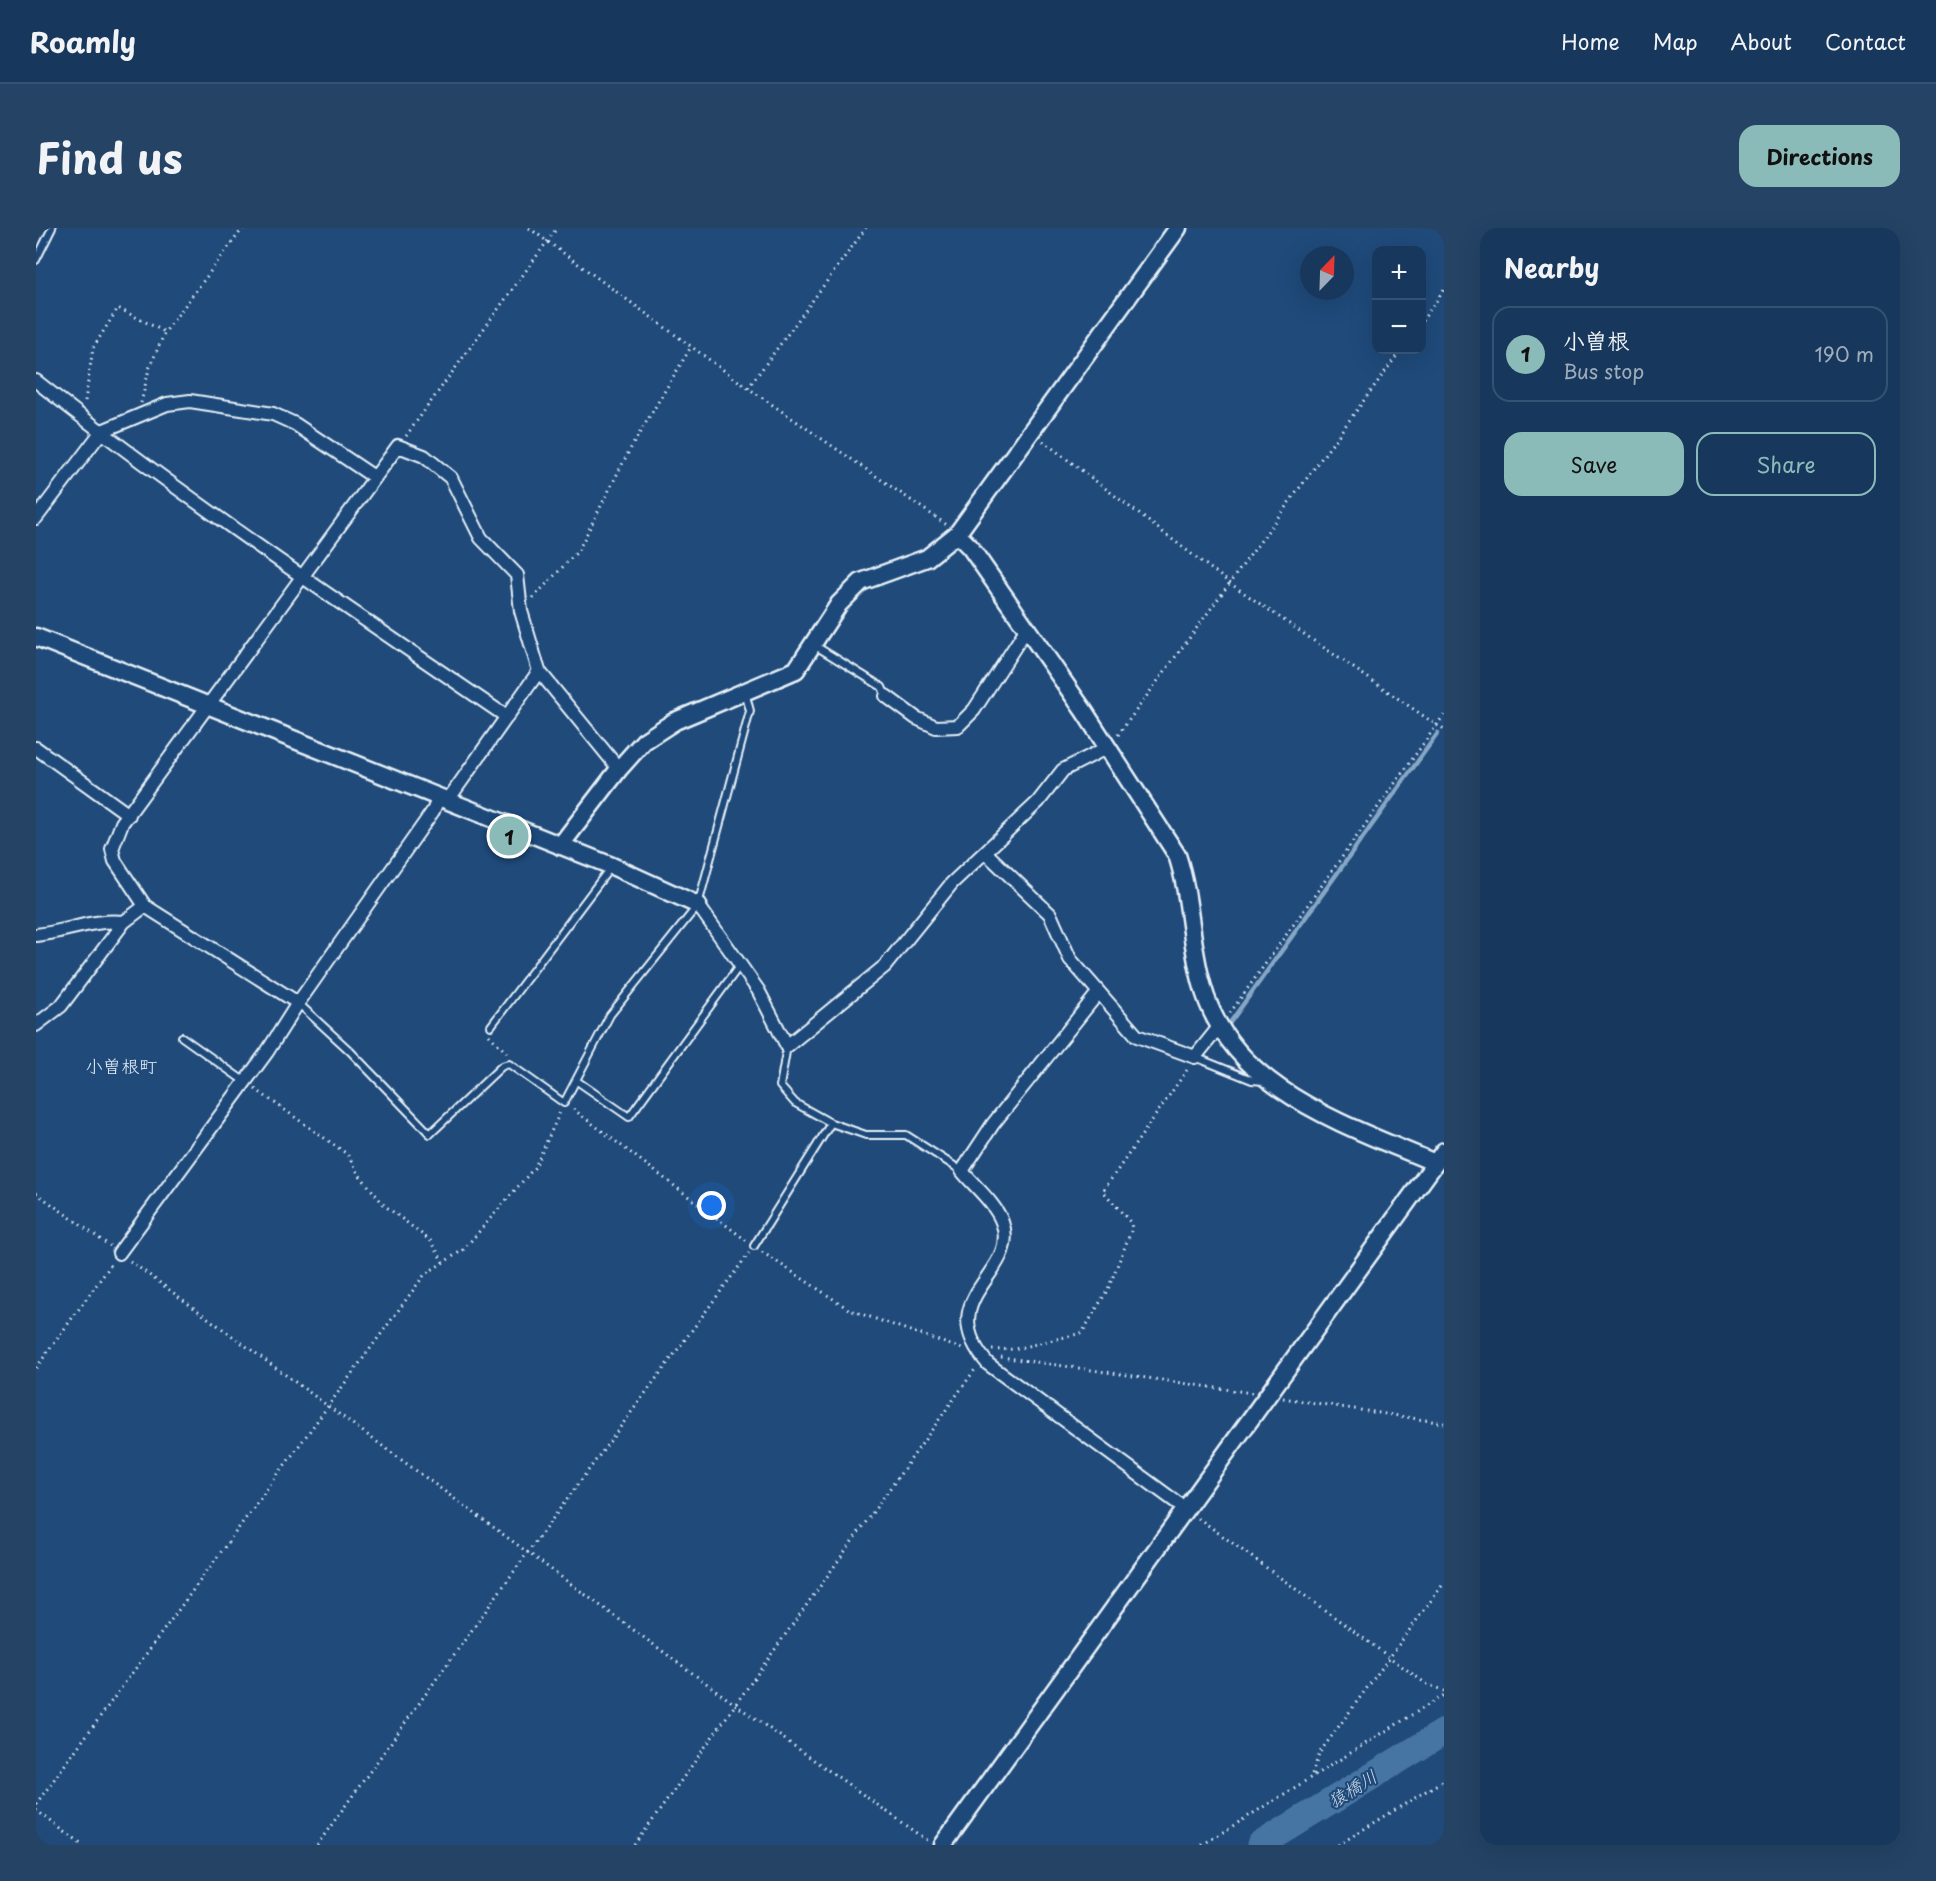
<!DOCTYPE html>
<html lang="en">
<head>
<meta charset="utf-8">
<style>
	body { margin:0; font-family:"Playpen Sans","Klee One",sans-serif; background:#244365; color:#f1f3f6 }
	.controls { position:absolute; right:18px; top:18px; display:grid; overflow:hidden; border-radius:12px; box-shadow:0 6px 24px #0002 }
	.controls button { width:54px; height:54px; display:grid; place-items:center; padding:0; border:0; border-bottom:2px solid #365272; background:#17385c; color:#f1f3f6; font:30px sans-serif }
	.compass { position:absolute; left:1264px; top:18px; width:54px; height:54px; border-radius:50%; background:#17385c; box-shadow:0 6px 24px #0002; rotate:23deg }
	.you { position:absolute; left:676px; top:978px; width:21px; height:21px; margin:-15px; border:4px solid #fff; border-radius:50%; background:#1a73e8; box-shadow:0 0 0 9px #1a73e833 }
	.badge { display:grid; place-items:center; width:39px; height:39px; border-radius:50%; background:#8bbbb9; color:#111; font-size:20px; font-weight:700 }
	.pin { position:absolute; translate:-50% -50%; border:3px solid #fff; box-shadow:0 2px 6px #0006 }
	.list { margin:0; padding:0; list-style:none }
	h2 { display:flex; justify-content:space-between; align-items:center; height:78px; margin:0; padding:0 24px; font-size:26px }
	h2 small { font-size:20px; font-weight:400; color:#9eacbb }
	.list li { display:grid; grid-template-columns:39px 1fr auto; gap:18px; align-items:center; box-sizing:border-box; height:96px; margin:0 12px 12px; padding:0 12px; border:2px solid #365272; border-radius:18px }
	.list b { display:block; font-size:22px; white-space:nowrap }
	.list p { margin:0; font-size:20px; white-space:nowrap; color:#9eacbb }
	.list em { font-size:20px; font-style:normal; color:#9eacbb }
	.actions { display:flex; gap:12px; padding:18px 24px }
	.actions a { flex:1; padding:14px 0; border:2px solid #8bbbb9; border-radius:18px; text-align:center; font-size:21px; color:#8bbbb9 }
	.actions .main { background:#8bbbb9; color:#111 }
	.map { position:relative; flex:none; width:1408px; height:1617px; overflow:hidden; border-radius:18px }
	header { display:flex; align-items:center; gap:36px; box-sizing:border-box; height:84px; padding:0 30px; background:#17385c; border-bottom:2px solid #365272 }
	header strong { font-size:28px }
	nav { display:flex; gap:33px; margin-inline-start:auto; font-size:21px }
	.intro { display:flex; align-items:center; justify-content:space-between; box-sizing:border-box; height:144px; padding:0 36px }
	h1 { margin:0; font-size:42px }
	.button { padding:15px 27px; border-radius:18px; background:#8bbbb9; color:#111; font-size:21px; font-weight:700 }
	main { display:flex; gap:36px; padding:0 36px }
	aside { flex:1; background:#17385c; border-radius:18px; box-shadow:0 6px 24px #0002 }
	.map>svg:first-child { display:block }
	.lines { fill:none; stroke-linecap:round; stroke-linejoin:round }
	.stream { stroke:#87a7c5; stroke-width:4.5 }
	.river { stroke:#4775a3; stroke-width:27 }
	.lane-casing { stroke:#e8f1f8; stroke-width:10 }
	.street-casing { stroke:#e8f1f8; stroke-width:16 }
	.secondary-casing { stroke:#e8f1f8; stroke-width:21 }
	.path { stroke:#e8f1f8; stroke-width:3; stroke-dasharray:1.5 4.5; stroke-linecap:butt }
	.lane { stroke:#1f4a7a; stroke-width:6 }
	.street { stroke:#1f4a7a; stroke-width:12 }
	.secondary { stroke:#1f4a7a; stroke-width:16 }
	.labels { text-anchor:middle; dominant-baseline:central; stroke-width:4.5; stroke-linejoin:round; paint-order:stroke }
	.neighbourhood-label { font-size:18px; fill:#e8f1f8; stroke:#1f4a7a }
	.water-label { font-size:18px; font-style:italic; fill:#d0deeb; stroke:#1f4a7a }
</style>
</head>
<body>
<header>
<strong>Roamly</strong>
<nav><a>Home</a><a>Map</a><a>About</a><a>Contact</a></nav>
</header>
<div class="intro"><h1>Find us</h1><a class="button">Directions</a></div>
<main>
<div class="map">
<svg width="1408" height="1617" viewBox="0 0 1408 1617">
	<rect width="100%" height="100%" fill="#1f4a7a"/>
	<filter id="ink" filterUnits="userSpaceOnUse"><feTurbulence type="fractalNoise" baseFrequency=".0167" numOctaves="2"/><feDisplacementMap in="SourceGraphic" scale="12" xChannelSelector="R" yChannelSelector="G"/><feConvolveMatrix kernelMatrix="1 2 1 2 8 2 1 2 1" color-interpolation-filters="sRGB"/></filter>
	<g filter="url(#ink)">
		<g class="lines">
			<path class="stream" d="M1193,796L1402,505"/>
			<path class="river" d="M1224,1617L1408,1504"/>
			<g class="lane-casing">
				<path id="lane" d="M0,32L16,0
					M778,417L846,459L850,468
					M262,775L314,823L394,906L466,838L473,836L528,875L574,787L662,677L714,483L709,464
					M455,798L574,640
					M146,809L208,853
					M751,818L744,858L759,875L795,895L830,907H870L926,943
					M1159,829L1216,852L1228,853
					M541,853L593,889L704,737
					M718,1018L795,895"/>
			</g>
			<g class="street-casing">
				<path id="street" d="M0,153C151,273 312,380 471,489
					M0,290L66,203L131,176L154,173L237,186L259,196L338,249
					M850,468L880,490L900,499L922,498L938,482L991,400
					M0,520L93,587
					M412,572L503,443
					M949,624L1014,686L1034,731L1101,808L1159,829L1183,799
					M662,677L722,762L751,818L849,738L916,655L1002,574L1027,542L1072,519
					M0,707C31,704 55,691 88,694
					M1062,765L957,896L926,943C938,958 959,975 966,994C986,1046 893,1068 952,1136L1151,1282
					M262,775L109,678L79,633L76,621L86,595L362,218L388,228L415,250L445,310L481,347L485,383L503,443L583,541
					M0,797L25,778L88,694L109,678
					M83,1025L231,824L262,775L397,583L403,569"/>
			</g>
			<g class="secondary-casing">
				<path id="secondary" d="M921,306L934,319L1048,483L1141,627C1155,669 1154,714 1166,756C1193,861 1311,897 1399,935
					M0,409L576,638L662,677
					M524,618L583,541L608,513L639,493L760,442L803,376L825,354L891,330L921,306L1142,0
					M907,1617L1408,923"/>
			</g>
			<path class="path" d="M493,0L712,160L911,297
				M1386,93L1408,62
				M712,160L830,0
				M49,173L57,120L82,80L129,104
				M105,175L113,141L129,104L207,0
				M370,208L521,0
				M1007,213L1195,356L1408,502
				M497,370L542,323L593,223L655,119
				M1082,507L1365,122
				M1194,785L1408,487
				M453,807L472,826
				M219,861L311,926L322,945L348,977L396,1014L407,1034
				M537,881L711,1013
				M0,965L74,1018
				M726,1024L814,1082L926,1121
				M94,1033L700,1477L894,1614
				M956,1122L979,1121L1046,1105L1072,1061L1096,1001L1095,995L1067,963L1153,839
				M965,1129L1216,1165
				M0,1140L77,1034
				M1247,1170L1408,1195
				M1162,1290L1389,1455L1408,1463
				M1276,1546L1284,1524L1408,1355
				M0,1576L389,1046L427,1022L499,939L525,882
				M0,1582L46,1617
				M281,1617L492,1324L713,1025
				M599,1617L940,1140
				M1166,1617L1408,1467
				M1302,1617L1408,1552"/>
			<use href="#lane" class="lane"/>
			<use href="#street" class="street"/>
			<use href="#secondary" class="secondary"/>
		</g>
	</g>
	<g class="labels">
		<g class="neighbourhood-label">
			<text x="85" y="837">小曽根町</text>
		</g>
		<g class="water-label">
			<text transform="translate(1316 1560) rotate(-32)">猿橋川</text>
		</g>
	</g>
</svg>
<div class="controls">
<button>+</button>
<button>−</button>
</div>
<svg class="compass" viewBox="-18 -18 36 36"><path d="M0-13l5 13h-10z" fill="#e53935"/><path d="M0 13l5-13h-10z" fill="#9eacbb"/></svg>
<div class="you"></div>
<div class="pin badge" style="left:473px;top:608px">1</div>
</div>
<aside>
<h2>Nearby<small></small></h2>
<ul class="list">
<li><span class="badge">1</span><div><b>小曽根</b><p>Bus stop</p></div><em>190 m</em></li>
</ul>
<div class="actions"><a class="main">Save</a><a>Share</a></div>
</aside>
</main>
</body>
</html>
